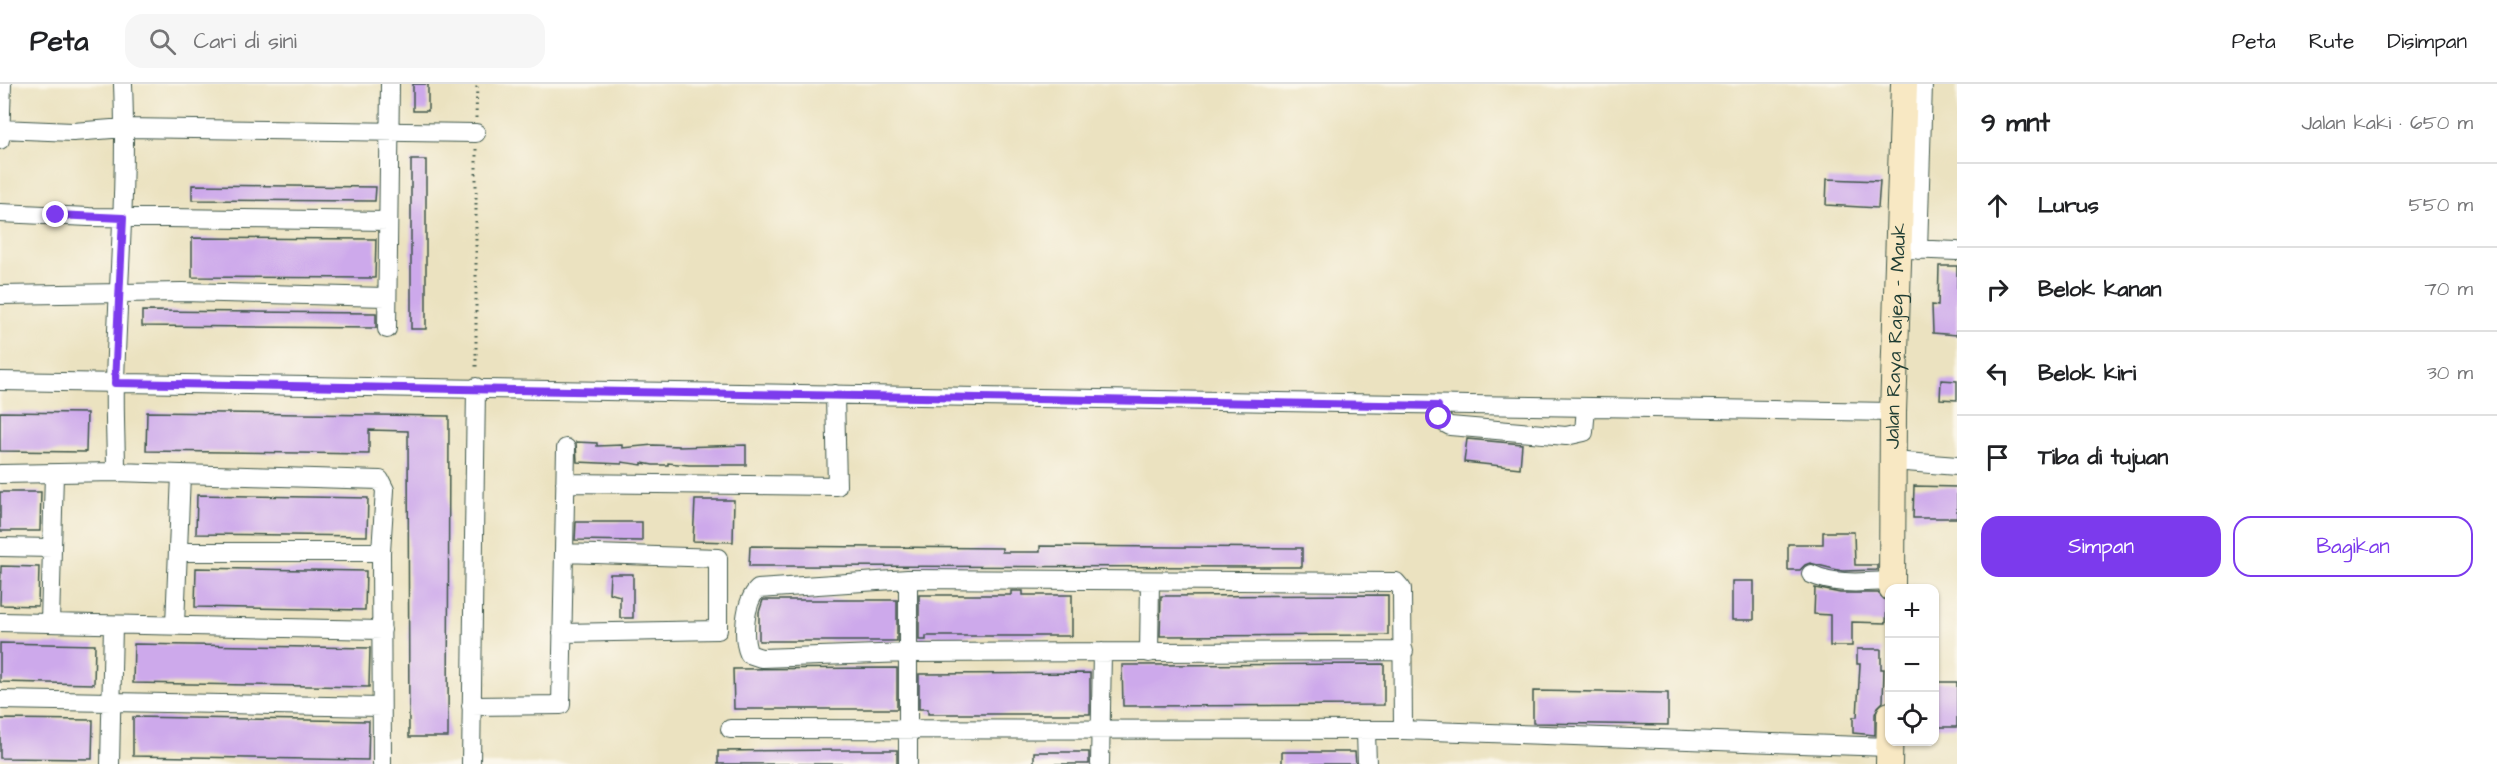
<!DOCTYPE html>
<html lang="id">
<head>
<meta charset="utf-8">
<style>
	body { margin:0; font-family:"Architects Daughter",sans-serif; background:#f6f6f6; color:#202124 }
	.controls { position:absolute; right:18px; bottom:18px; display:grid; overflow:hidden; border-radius:12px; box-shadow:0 2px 4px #0004 }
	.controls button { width:54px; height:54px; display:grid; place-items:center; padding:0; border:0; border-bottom:2px solid #e0e0e0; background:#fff; color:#202124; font:30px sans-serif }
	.stop { position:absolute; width:18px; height:18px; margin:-14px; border:4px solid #7c3aed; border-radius:50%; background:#fff }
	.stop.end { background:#7c3aed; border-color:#fff; box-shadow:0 2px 6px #0008 }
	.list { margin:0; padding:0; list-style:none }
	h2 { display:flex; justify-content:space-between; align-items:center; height:78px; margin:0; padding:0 24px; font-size:26px }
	h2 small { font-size:20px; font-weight:400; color:#757577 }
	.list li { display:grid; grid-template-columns:39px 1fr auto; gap:18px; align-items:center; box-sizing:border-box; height:84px; padding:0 24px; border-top:2px solid #e0e0e0 }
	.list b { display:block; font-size:22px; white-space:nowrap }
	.list em { font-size:20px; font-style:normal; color:#757577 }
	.actions { display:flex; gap:12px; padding:18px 24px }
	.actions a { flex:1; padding:14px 0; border:2px solid #7c3aed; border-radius:18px; text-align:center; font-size:21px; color:#7c3aed }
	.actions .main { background:#7c3aed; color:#fff }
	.icon { flex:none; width:33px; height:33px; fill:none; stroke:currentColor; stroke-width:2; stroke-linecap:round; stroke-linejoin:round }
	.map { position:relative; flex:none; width:1957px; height:680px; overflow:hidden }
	header { display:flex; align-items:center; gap:36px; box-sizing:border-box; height:84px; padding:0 30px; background:#fff; border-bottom:2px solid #e0e0e0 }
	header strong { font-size:28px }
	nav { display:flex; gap:33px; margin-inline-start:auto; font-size:21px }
	.search { width:420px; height:54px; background:#f6f6f6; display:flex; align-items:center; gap:15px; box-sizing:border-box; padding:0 21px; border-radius:18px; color:#757577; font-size:22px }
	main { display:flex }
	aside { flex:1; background:#fff }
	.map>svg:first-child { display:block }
	.building { fill:#cda9eb }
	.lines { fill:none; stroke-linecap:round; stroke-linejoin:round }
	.street-casing { stroke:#3e5649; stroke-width:20 }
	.secondary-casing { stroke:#3e5649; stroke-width:28 }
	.path { stroke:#3e5649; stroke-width:3; stroke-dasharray:1.5 4.5; stroke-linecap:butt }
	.street { stroke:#fff; stroke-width:18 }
	.secondary { stroke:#f8e8c3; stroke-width:26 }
	.route { stroke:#7c3aed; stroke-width:8 }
	.labels { text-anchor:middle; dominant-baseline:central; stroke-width:4.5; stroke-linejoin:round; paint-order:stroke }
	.street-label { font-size:20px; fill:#1f3d34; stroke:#fbf7ec }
</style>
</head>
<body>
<header>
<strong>Peta</strong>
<div class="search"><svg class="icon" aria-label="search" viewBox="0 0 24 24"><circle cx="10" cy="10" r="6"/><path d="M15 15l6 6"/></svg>Cari di sini</div>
<nav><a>Peta</a><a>Rute</a><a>Disimpan</a></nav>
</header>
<main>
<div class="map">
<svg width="1957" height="680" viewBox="0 0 1957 680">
	<rect width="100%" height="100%" fill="#fbf7ec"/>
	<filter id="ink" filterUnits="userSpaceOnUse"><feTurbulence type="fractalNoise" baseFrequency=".0167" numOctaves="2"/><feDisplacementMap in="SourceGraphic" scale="12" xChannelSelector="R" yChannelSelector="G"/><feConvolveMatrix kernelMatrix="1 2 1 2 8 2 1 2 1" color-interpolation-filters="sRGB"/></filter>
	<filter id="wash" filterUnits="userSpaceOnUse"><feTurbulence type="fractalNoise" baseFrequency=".008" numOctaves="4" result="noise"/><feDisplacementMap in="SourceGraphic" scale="24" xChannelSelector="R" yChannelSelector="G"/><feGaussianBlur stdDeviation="1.35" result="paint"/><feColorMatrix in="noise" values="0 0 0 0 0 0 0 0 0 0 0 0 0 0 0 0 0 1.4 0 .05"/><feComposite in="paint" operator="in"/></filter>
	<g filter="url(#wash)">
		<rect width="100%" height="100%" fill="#ebe2c0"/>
		<g id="blocks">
			<path class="building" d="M413,0H428V27H413Z
				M411,76H426V245H411Z
				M1827,95L1880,97L1878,124L1826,121Z
				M192,101L376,103L375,117L192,116Z
				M192,154L376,155L375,194L192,193Z
				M1939,182H1957V251L1933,249L1932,221L1938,222Z
				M142,227L376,229V244L142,242Z
				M1941,296L1957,297V316L1940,315Z
				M0,328L87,329L86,368L0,367Z
				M147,328L449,332L448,653H409L408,347L369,346V370L146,367Z
				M1467,355L1522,360L1520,384L1464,378Z
				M576,358L597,359V362L622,361V364L653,361L679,362V363L746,361V381H689L668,379V381H653L642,379V381L622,378V380L577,378Z
				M1914,402L1957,403V434H1913Z
				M0,408H41L40,447H0Z
				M197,411L368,414L367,452L196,450Z
				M695,416H734L733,458L693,457Z
				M576,438H642V457L575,456Z
				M1823,448H1854L1855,481H1877V486L1842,487L1810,479L1805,481L1800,486H1788V460H1823Z
				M750,462L1002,464V468H1040V462L1302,464V483L749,482Z
				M1,482L39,483L38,522L0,521Z
				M196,484L366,487L365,526L195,523Z
				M610,490H633V534H620V512L609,509Z
				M1732,497H1754V536H1732Z
				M1815,504L1840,509H1878L1887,518L1886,539L1852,538V562H1830V531L1814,530Z
				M1011,507H1023V511H1072V552H926V556H919V511H1011Z
				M1388,511V551L1160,552L1161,512Z
				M763,516H897V557H759V528Z
				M0,559L95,561L94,600L0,598Z
				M134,560L370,564L369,603L133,599Z
				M1857,565H1881V585H1884L1883,618L1878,623L1875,630V651L1853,649V633H1857L1860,580H1857Z
				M1384,580V621L1123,622L1122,581Z
				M897,584V625H734L733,585Z
				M1090,589V630H928V625H919V590Z
				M1935,598H1957V643H1935Z
				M1533,607L1668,609V641L1533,639Z
				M133,633L369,637L368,676L133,672Z
				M0,635L93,636L92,675L0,674Z
				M849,666H897V680H718V667Z
				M1034,668H1089V680H1034Z
				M1282,668H1355L1356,680H1282Z"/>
		</g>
	</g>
	<g filter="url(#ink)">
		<use href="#blocks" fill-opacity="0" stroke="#3e5649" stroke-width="1.5"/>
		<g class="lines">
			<g class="street-casing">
				<path id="street" d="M0,45L73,48L125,44L476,49
					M0,56L2,0
					M0,129L89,133L388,137
					M1908,165L1957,167
					M1918,166L1923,0
					M0,211L182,208L386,213
					M387,245L390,0
					M0,297L1893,328
					M1438,322L1441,337L1450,342L1566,352L1584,348L1586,323
					M1893,377L1957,382
					M116,388C116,358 114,327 115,297C118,198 127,99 123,0
					M0,390L116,388L380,396L385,406L381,468L382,680
					M565,399L837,402L835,310
					M0,463L52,464
					M179,468H381
					M1811,490C1836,502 1865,498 1892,497
					M0,538L382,546
					M50,539L54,390
					M175,541L181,390
					M562,549L718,546V474L564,469
					M1149,569L1150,498
					M0,616L381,623
					M471,622L561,621L566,364
					M730,645L1403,646L1889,663
					M1403,646L1402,505L1396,498L908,495L758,505C744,518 742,554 749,570L761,574L908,569L1404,567
					M1366,648L1367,680
					M110,680L113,541
					M471,680L476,303
					M908,680V495
					M1100,680L1102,568"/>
			</g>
			<g class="secondary-casing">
				<g id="secondary">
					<path id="s1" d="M1892,504L1893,328L1904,0"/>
					<path d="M1889,680L1890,631"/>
				</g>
			</g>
			<path class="path" d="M476,34L477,0
				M476,65V286"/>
			<use href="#street" class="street"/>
			<use href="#secondary" class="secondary"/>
		</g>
	</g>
	<g class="lines" filter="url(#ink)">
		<path class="route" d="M56,131L123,134L115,299L1438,322L1439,333"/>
	</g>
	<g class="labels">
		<g class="street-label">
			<text stroke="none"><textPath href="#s1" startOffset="252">Jalan Raya Rajeg - Mauk</textPath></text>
		</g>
	</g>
</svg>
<div class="controls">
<button>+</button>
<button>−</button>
<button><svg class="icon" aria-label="locate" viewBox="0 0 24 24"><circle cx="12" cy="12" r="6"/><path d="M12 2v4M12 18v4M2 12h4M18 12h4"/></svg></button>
</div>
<div class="stop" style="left:1439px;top:333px"></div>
<div class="stop end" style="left:56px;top:131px"></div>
</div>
<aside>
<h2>9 mnt<small>Jalan kaki · 650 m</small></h2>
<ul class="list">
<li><svg class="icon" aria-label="ahead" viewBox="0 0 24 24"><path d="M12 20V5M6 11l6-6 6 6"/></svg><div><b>Lurus</b></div><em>550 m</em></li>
<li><svg class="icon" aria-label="right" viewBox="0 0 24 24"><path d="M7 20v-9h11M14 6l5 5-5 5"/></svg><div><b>Belok kanan</b></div><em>70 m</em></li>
<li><svg class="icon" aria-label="left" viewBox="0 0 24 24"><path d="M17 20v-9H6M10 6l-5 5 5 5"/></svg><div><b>Belok kiri</b></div><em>30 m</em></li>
<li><svg class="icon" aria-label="arrive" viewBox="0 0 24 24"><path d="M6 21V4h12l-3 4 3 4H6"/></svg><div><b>Tiba di tujuan</b></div></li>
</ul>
<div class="actions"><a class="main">Simpan</a><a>Bagikan</a></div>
</aside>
</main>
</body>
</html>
